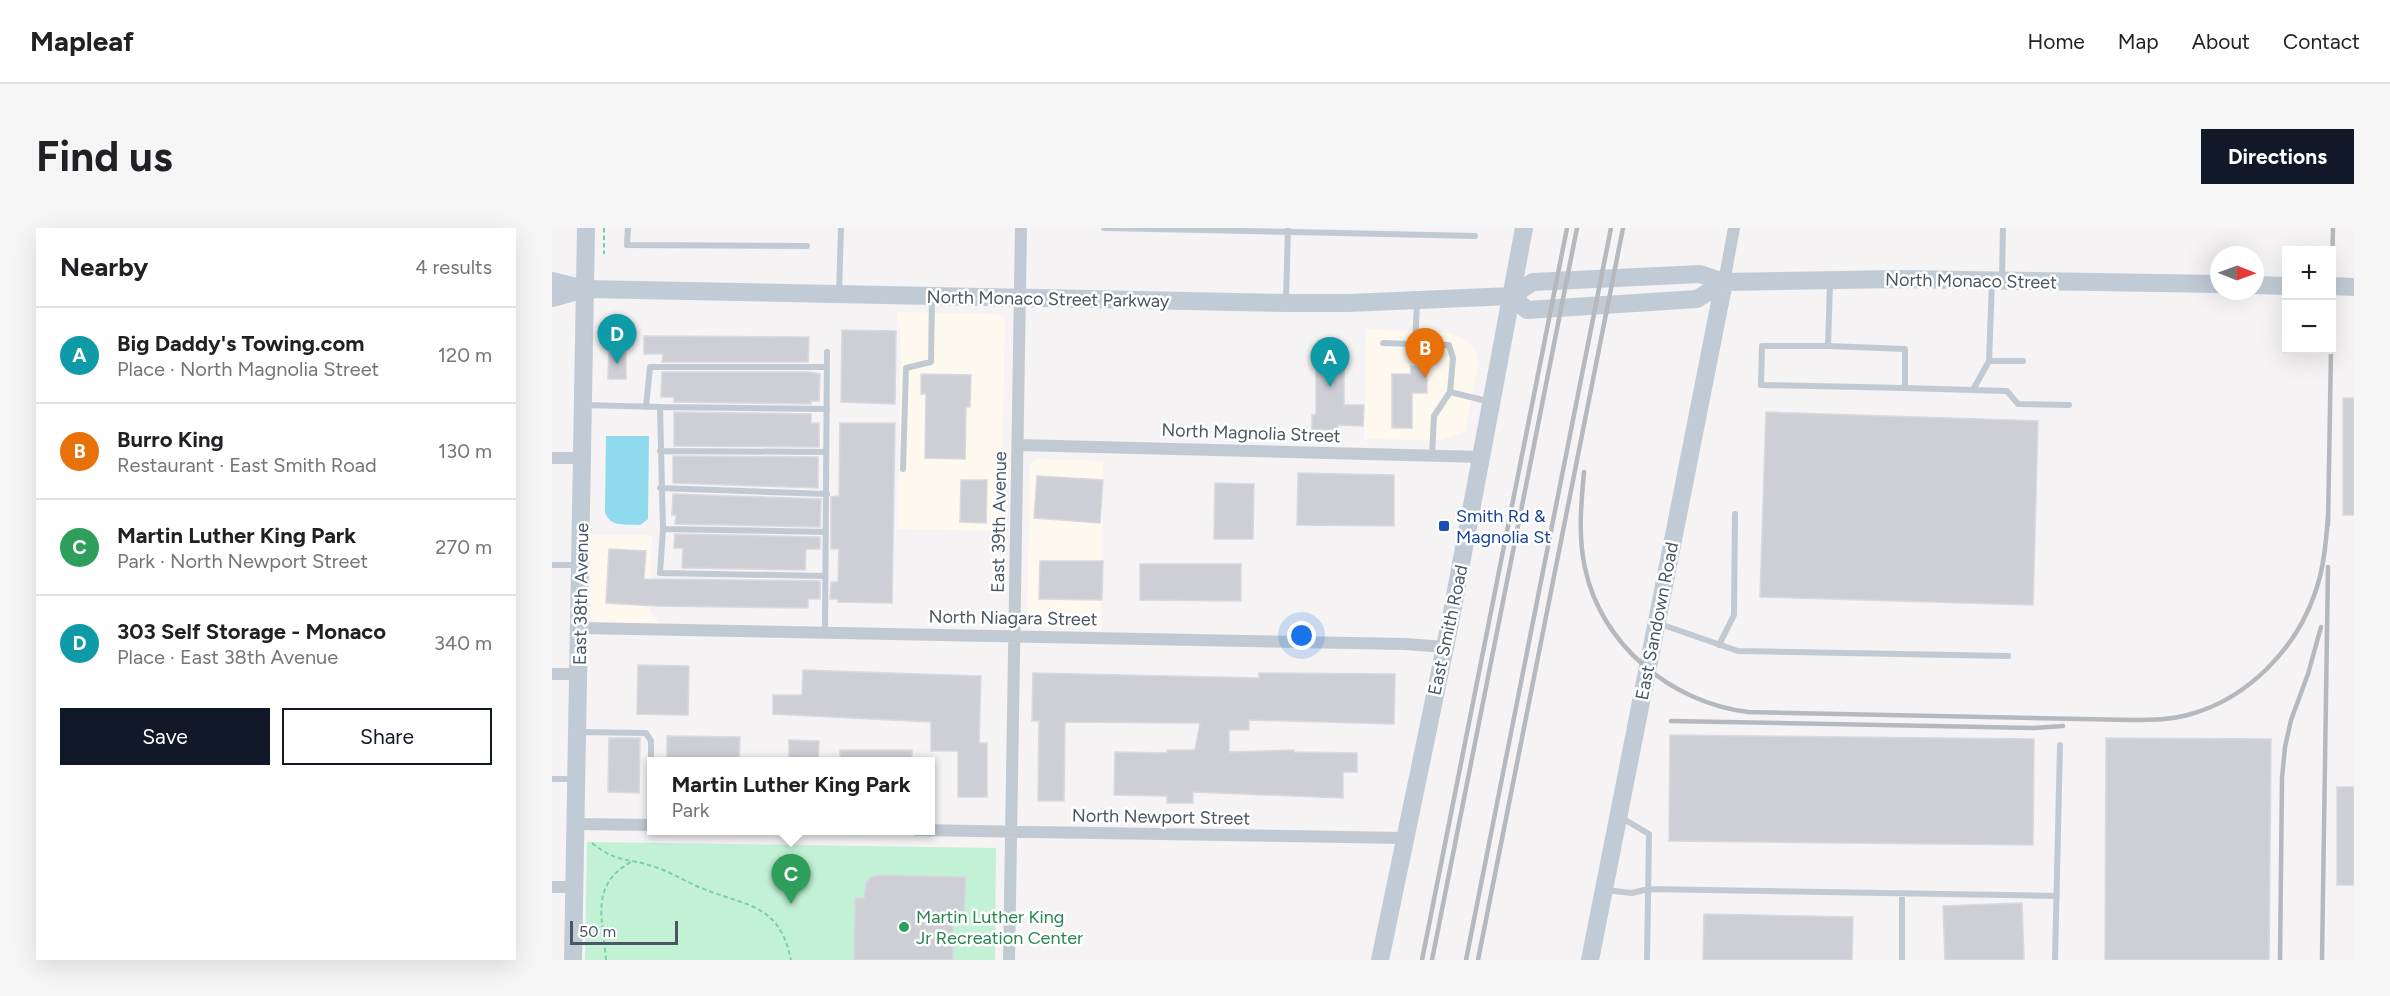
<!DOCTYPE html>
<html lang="en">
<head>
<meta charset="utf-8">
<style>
	body { margin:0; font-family:Figtree,sans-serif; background:#f6f6f6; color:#202124 }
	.controls { position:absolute; right:18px; top:18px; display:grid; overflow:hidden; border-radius:0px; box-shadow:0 6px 24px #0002 }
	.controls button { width:54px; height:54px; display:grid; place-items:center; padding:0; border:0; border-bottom:2px solid #e0e0e0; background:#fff; color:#202124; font:30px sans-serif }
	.compass { position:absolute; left:1658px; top:18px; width:54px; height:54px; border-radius:50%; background:#fff; box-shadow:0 6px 24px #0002; rotate:91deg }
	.scale { position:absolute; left:18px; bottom:15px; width:108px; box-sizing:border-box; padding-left:6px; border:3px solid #4a5661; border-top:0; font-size:16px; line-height:21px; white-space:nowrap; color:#4a5661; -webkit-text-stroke:4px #fff; paint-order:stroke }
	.you { position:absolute; left:750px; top:408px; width:21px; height:21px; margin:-15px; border:4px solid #fff; border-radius:50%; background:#1a73e8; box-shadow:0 0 0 9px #1a73e833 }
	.badge { display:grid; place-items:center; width:39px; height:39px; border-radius:50%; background:#111827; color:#fff; font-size:20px; font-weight:700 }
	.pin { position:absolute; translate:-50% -50px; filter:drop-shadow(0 2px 3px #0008) }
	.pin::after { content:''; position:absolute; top:32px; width:21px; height:18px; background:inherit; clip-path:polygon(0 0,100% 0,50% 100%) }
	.popup { position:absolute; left:95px; top:529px; width:288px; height:78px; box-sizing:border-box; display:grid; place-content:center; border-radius:0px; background:#fff; filter:drop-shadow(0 2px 4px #0005); font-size:20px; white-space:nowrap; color:#757577 }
	.popup b { font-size:22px; color:#202124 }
	.popup::after { content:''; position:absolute; left:50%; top:100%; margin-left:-12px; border:12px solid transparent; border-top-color:#fff }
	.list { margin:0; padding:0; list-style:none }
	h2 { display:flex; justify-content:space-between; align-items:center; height:78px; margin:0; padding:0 24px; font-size:26px }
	h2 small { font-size:20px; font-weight:400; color:#757577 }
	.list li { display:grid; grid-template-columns:39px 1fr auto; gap:18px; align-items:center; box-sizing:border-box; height:96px; padding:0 24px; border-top:2px solid #e0e0e0 }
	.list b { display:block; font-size:22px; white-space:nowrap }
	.list p { margin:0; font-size:20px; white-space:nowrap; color:#757577 }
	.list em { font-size:20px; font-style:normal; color:#757577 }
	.actions { display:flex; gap:12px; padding:18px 24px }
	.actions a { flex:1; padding:14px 0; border:2px solid #111827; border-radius:0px; text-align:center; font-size:21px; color:#111827 }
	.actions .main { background:#111827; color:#fff }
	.map { position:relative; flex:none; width:1802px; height:732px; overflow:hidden; border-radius:0px }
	header { display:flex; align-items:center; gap:36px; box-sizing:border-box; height:84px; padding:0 30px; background:#fff; border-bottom:2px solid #e0e0e0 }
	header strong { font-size:28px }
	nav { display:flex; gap:33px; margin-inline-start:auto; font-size:21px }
	.intro { display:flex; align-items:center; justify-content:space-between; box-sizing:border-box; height:144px; padding:0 36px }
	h1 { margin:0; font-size:42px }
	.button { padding:15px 27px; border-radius:0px; background:#111827; color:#fff; font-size:21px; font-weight:700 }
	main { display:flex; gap:36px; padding:0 36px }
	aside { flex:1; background:#fff; border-radius:0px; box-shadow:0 6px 24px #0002 }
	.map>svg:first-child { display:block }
	.commercial { fill:#fdf9ef }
	.green { fill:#c3f1d5 }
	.water { fill:#90daee }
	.building { fill:#cdcfd5; stroke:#d7d9de; stroke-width:1.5 }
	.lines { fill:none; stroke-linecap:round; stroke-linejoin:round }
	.path { stroke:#7ad0a6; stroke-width:2; stroke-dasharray:4.5 3; stroke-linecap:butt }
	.lane { stroke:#c1cad2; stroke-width:6 }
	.street { stroke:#c1cad2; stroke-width:12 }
	.secondary { stroke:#c1cbd6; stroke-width:18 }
	.rail { stroke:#b5b8bd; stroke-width:4.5 }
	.transit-dot { fill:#1a4fb4; stroke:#fff; stroke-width:2 }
	.leisure-dot { fill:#2e9e5b; stroke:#fff; stroke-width:2 }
	.labels { text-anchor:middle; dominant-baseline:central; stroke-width:5; stroke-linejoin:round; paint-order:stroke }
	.street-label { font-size:18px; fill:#4a5661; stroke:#fff }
	.transit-label { font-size:18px; fill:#164399; stroke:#fff; text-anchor:start }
	.leisure-label { font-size:18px; fill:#27864d; stroke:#fff; text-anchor:start }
</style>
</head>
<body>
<header>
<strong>Mapleaf</strong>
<nav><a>Home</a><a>Map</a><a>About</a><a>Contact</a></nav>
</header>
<div class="intro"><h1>Find us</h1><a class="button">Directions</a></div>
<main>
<aside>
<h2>Nearby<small>4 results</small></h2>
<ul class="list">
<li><span class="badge" style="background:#0f9aa8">A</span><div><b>Big Daddy's Towing.com</b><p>Place · North Magnolia Street</p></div><em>120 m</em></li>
<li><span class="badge" style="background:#e8710a">B</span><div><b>Burro King</b><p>Restaurant · East Smith Road</p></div><em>130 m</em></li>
<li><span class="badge" style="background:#2e9e5b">C</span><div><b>Martin Luther King Park</b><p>Park · North Newport Street</p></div><em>270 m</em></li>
<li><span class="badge" style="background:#0f9aa8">D</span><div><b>303 Self Storage - Monaco</b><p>Place · East 38th Avenue</p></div><em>340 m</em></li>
</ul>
<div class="actions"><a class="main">Save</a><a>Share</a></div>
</aside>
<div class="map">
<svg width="1802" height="732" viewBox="0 0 1802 732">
	<rect width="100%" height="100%" fill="#f5f3f3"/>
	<path class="commercial" d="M345,84L446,86L453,93L449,303L346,301L349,115Z
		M814,101L898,105L916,113L925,127L926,137L913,204L889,212L812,211Z
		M484,231L551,233L549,402L485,398L480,396L475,390L478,239V236Z
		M39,307H100L98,383L108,396L48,394L40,391L38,386Z"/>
	<path class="green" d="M35,614L444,620L443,732H33Z"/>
	<path class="water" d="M54,208H97L96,291L88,297C74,296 58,300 53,284Z"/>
	<path class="building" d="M290,102L344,103L343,176L289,174Z
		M92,108L257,109L256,134H110L111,126H92Z
		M57,120L74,121V151H56Z
		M859,138H875V165H860V200H840V146H859Z
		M764,141H792V177H812L811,198L786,197V202H760V187L764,186Z
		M110,144H256L268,146L267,173H259V176L122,174V169H109Z
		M369,146L419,147L418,179H414L413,231L373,230L374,166H369Z
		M1791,170H1802V287H1791Z
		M122,184L259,186V195H267V219L122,218Z
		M1214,184L1486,193L1481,377L1208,369Z
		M288,195H343L340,375L286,374V371H278L279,354H286L287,321H279V269L287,268Z
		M121,228L266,229V260L121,255Z
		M746,245L842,247V298L745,297Z
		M485,248L551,252L548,295L482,290Z
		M409,252H435L434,295L408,294Z
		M663,255L702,256L701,311H662Z
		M121,266L269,271L268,299L123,296L124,287H120Z
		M123,306L268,309V321H254L253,342L130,340L131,320H122Z
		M57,321L94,323L92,351L268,353V371H256V380L105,378L54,375Z
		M488,333H551L550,372L487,371Z
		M588,336H689V373L588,372Z
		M86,437L137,438L136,487L85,486Z
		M251,442L429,448L427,515H435V569H406V523H379V494L221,486V467H250Z
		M481,445L707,450V445L843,446L842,496L697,492V502H677V524L742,522V524L805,525V544H791V570L641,564V575H615V568L562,567L563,524L615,525V522H643L648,495L513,494L512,573H486L487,493H480Z
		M1118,507L1482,511L1481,617L1117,613Z
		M115,508L188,509L187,534H115Z
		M57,510H88L87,565L56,564Z
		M1554,510L1719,511L1717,732H1553Z
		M237,512L267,513L266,534H237Z
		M288,522H360V534H288Z
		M1785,559H1802V657H1785Z
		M326,647L414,649L412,688H401V732H302L303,670H312L314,654L320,649Z
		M1470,675L1472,732H1393L1391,678Z
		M1152,686L1301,689L1300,732H1151Z"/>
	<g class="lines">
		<path class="path" d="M52,0V26
			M40,615C66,636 75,629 103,639C119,644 134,654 149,660C196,679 227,675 239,732
			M54,732C51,692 37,657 79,634"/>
		<path class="lane" d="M76,0L75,17L255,18
			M552,0L923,8
			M1450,49L1451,0
			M287,65L289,0
			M734,72L736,0
			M831,115L897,117L901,130L898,164L882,188L880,227
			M863,116L865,75
			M1276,118L1278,55
			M1437,133H1471
			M1353,160L1209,157L1210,118H1276L1353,121V160L1421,162L1437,133L1440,53
			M1421,162L1455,163L1466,176L1517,177
			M898,164L939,174
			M32,177L108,179L111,301L108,345L273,348
			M94,179L98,139H275
			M108,179L275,181
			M108,223L274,224
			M351,241L354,140L379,134L380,69
			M108,260L275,266
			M111,301L274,304
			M0,337H26
			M1108,396L1186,423L1456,428
			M273,404L275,124
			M1167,417L1182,387L1183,286
			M26,504L94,505L99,513V597
			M0,551H23
			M1070,590L1097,606L1095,732
			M1053,662L1080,665L1096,661L1505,668
			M1350,667V732
			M1503,732L1508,517"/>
		<path class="street" d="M1172,54L1182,0
			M467,217L931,229
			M0,230H31
			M28,400L853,416L893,419
			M0,446H27
			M24,596L100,597
			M365,602L852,610
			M0,659H23
			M457,732L469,0"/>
		<path class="secondary" d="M0,53L33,61L734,75H797L959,68
			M1703,57L1734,58
			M1780,58L1802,59
			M959,68L981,54L1148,46L1172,54L1346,51L1667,56
			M959,68L975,82L1145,71L1172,54
			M0,70L33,61
			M21,732L34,0
			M828,732L897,400L972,0
			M1038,732L1172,54"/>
		<path class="rail" d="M1780,41L1781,0
			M1032,244C1029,277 1026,308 1033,340C1049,417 1120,475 1196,484L1579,492C1599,492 1620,492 1639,486C1696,470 1744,421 1763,365C1772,340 1774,314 1776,288
			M1776,297L1779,122
			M1119,493L1482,500L1511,498
			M870,732L1015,0
			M880,732L1025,0
			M914,732L1059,0
			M926,732L1071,0
			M1728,732L1730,550L1733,519L1739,492L1756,446L1769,399
			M1770,732L1776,339"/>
	</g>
	<rect class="transit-dot" x="886" y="292" width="12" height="12" rx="3"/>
	<circle class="leisure-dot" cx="352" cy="699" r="6"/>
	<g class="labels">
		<g class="street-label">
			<text transform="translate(1419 53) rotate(1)">North Monaco Street</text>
			<text transform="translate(496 71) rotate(1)">North Monaco Street Parkway</text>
			<text transform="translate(699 205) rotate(2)">North Magnolia Street</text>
			<text transform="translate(447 294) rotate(-89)">East 39th Avenue</text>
			<text transform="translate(29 366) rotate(-89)">East 38th Avenue</text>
			<text transform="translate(461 390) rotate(1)">North Niagara Street</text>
			<text transform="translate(1105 393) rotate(-79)">East Sandown Road</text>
			<text transform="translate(896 402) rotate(-78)">East Smith Road</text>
			<text transform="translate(609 589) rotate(1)">North Newport Street</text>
		</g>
		<g class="transit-label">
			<text x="904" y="288">Smith Rd &amp;<tspan x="904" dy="21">Magnolia St</tspan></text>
		</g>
		<g class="leisure-label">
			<text x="364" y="689">Martin Luther King<tspan x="364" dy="21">Jr Recreation Center</tspan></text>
		</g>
	</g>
</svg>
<div class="controls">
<button>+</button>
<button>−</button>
</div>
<svg class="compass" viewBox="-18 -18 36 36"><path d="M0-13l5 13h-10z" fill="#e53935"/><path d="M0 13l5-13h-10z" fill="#757577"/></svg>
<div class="scale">50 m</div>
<div class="you"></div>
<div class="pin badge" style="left:778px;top:159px;background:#0f9aa8">A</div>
<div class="pin badge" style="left:873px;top:150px;background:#e8710a">B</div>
<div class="pin badge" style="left:239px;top:676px;background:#2e9e5b">C</div>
<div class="popup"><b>Martin Luther King Park</b>Park</div>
<div class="pin badge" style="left:65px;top:136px;background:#0f9aa8">D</div>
</div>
</main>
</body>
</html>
